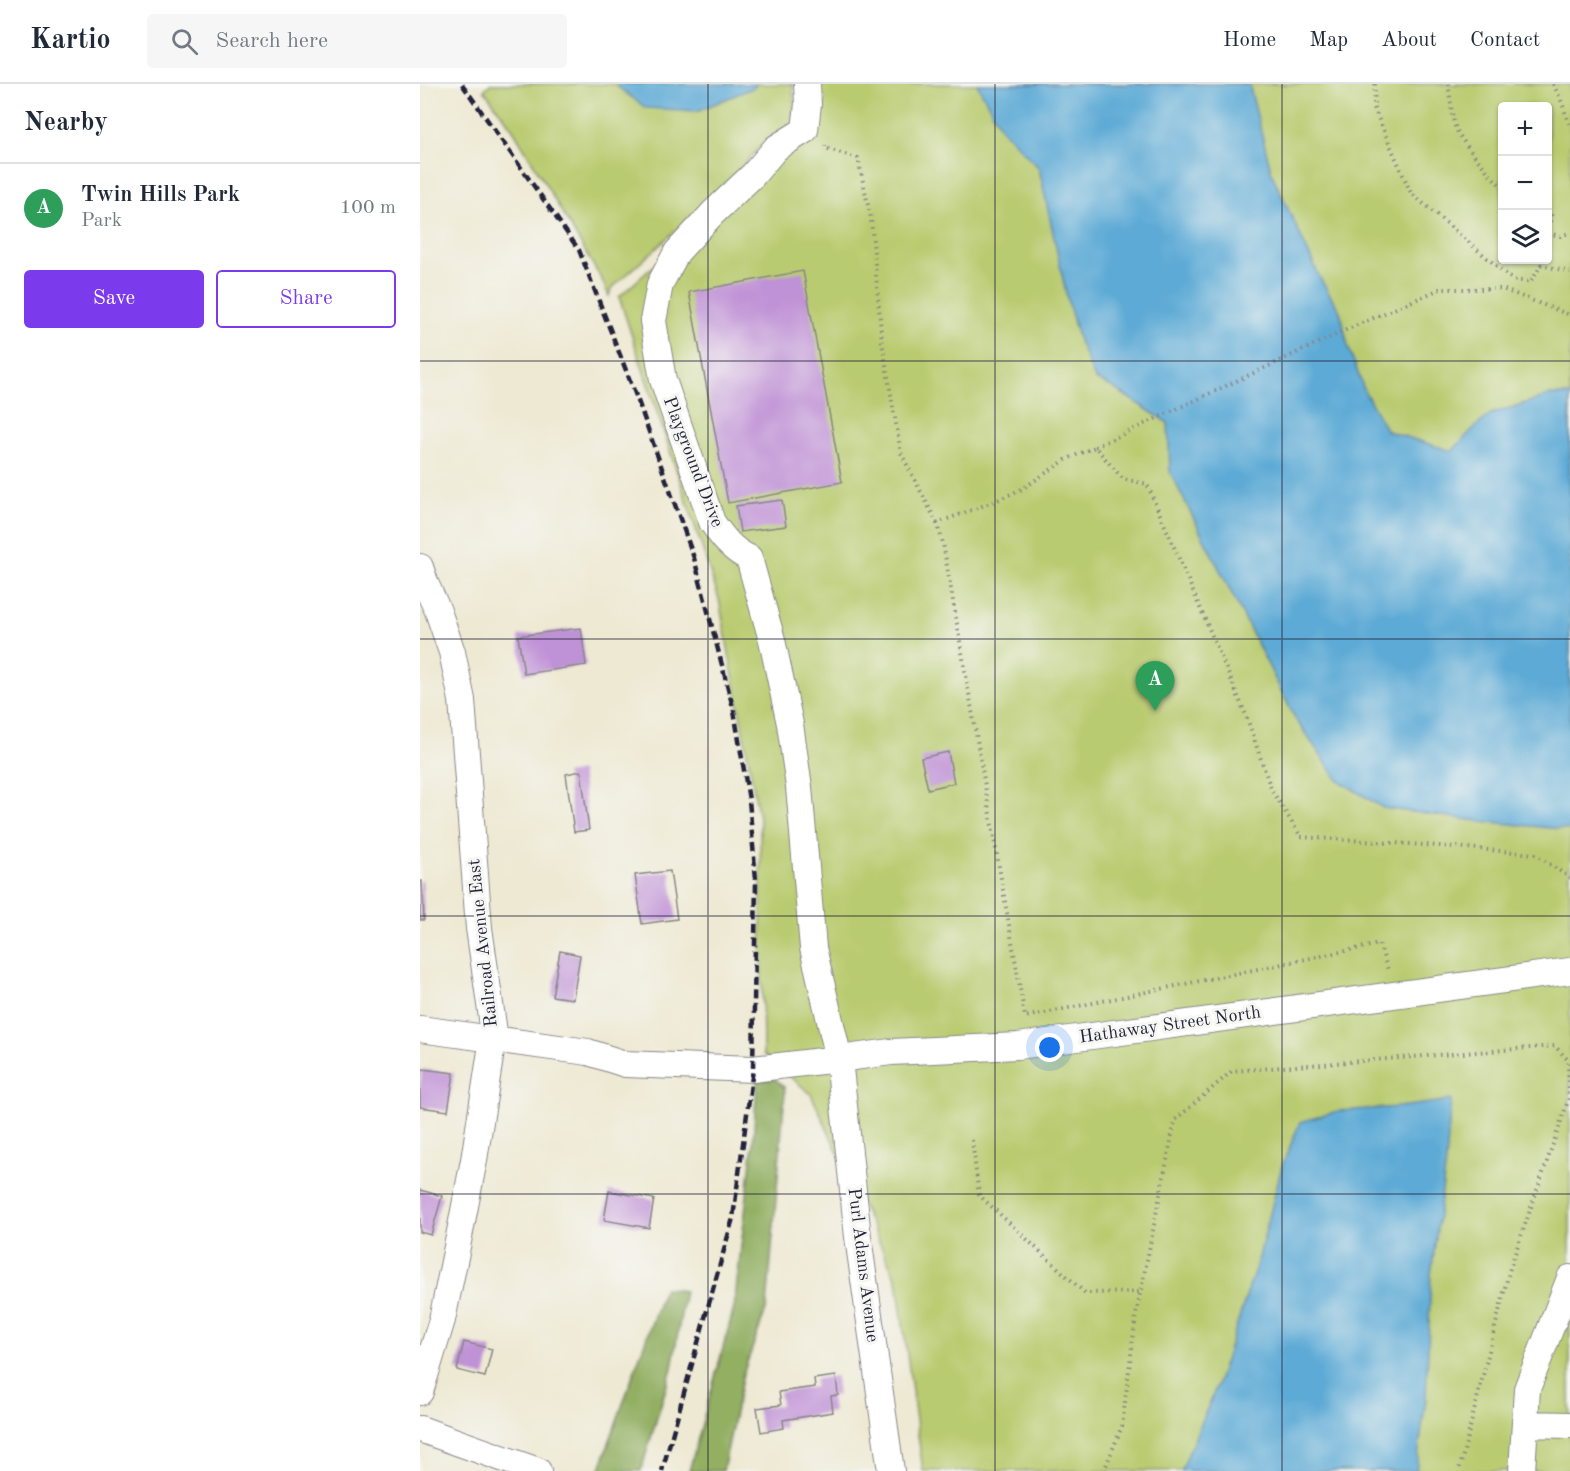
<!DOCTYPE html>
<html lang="en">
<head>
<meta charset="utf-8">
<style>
	body { margin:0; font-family:"Old Standard TT",serif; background:#f6f6f7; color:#1f2937 }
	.controls { position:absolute; right:18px; top:18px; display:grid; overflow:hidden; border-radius:6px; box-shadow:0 2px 4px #0004 }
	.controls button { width:54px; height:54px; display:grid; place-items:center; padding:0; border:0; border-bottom:2px solid #e0e1e3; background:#fff; color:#1f2937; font:30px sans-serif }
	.you { position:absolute; left:630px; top:964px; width:21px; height:21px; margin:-15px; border:4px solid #fff; border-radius:50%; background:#1a73e8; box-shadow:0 0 0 9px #1a73e833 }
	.badge { display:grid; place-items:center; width:39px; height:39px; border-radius:50%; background:#7c3aed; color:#fff; font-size:20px; font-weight:700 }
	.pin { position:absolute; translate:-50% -50px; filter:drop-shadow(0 2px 3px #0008) }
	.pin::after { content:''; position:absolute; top:32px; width:21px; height:18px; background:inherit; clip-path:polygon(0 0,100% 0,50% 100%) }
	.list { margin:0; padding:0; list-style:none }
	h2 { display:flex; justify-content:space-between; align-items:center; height:78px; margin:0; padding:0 24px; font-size:26px }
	h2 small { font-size:20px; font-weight:400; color:#747a83 }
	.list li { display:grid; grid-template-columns:39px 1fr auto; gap:18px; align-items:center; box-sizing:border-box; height:90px; padding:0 24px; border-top:2px solid #e0e1e3 }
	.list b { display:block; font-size:22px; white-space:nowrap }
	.list p { margin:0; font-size:20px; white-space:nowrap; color:#747a83 }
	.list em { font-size:20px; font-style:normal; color:#747a83 }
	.actions { display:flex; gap:12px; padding:18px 24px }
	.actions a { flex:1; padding:14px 0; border:2px solid #7c3aed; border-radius:6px; text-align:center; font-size:21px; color:#7c3aed }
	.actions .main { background:#7c3aed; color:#fff }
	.icon { flex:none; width:33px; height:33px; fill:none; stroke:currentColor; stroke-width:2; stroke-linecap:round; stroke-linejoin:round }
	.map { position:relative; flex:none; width:1150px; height:1387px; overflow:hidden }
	header { display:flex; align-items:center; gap:36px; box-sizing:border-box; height:84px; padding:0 30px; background:#fff; border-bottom:2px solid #e0e1e3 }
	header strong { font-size:28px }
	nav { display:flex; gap:33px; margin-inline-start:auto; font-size:21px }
	.search { width:420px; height:54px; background:#f6f6f7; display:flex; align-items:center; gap:15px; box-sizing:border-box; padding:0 21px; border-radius:6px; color:#747a83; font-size:22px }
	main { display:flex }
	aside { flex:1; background:#fff }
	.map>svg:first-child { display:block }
	.green { fill:#b9cb6f; stroke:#6e7655; stroke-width:1.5; fill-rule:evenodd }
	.forest { fill:#92af62; stroke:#5a684e; stroke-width:1.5 }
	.water { fill:#5daad6; stroke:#406688; stroke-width:1.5 }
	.building { fill:#bf91d6 }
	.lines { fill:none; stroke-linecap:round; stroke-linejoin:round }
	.minor-casing { stroke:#888687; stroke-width:28 }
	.path { stroke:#888687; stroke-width:4; stroke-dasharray:1.5 4.5; stroke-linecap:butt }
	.minor { stroke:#fff; stroke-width:26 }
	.rail { stroke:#22223b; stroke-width:4.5; stroke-dasharray:9 4.5; stroke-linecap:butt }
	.grid { fill:none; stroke:#22223b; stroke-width:1.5; stroke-opacity:0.55 }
	.labels { text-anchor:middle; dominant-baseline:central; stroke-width:6; stroke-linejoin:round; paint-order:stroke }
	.street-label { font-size:18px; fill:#22223b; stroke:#f6f6f2 }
</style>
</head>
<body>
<header>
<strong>Kartio</strong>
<div class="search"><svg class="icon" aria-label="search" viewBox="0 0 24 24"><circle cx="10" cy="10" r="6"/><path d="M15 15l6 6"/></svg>Search here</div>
<nav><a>Home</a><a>Map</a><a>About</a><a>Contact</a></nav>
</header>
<main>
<aside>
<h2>Nearby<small></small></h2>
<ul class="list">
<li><span class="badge" style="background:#2e9e5b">A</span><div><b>Twin Hills Park</b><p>Park</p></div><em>100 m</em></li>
</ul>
<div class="actions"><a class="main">Save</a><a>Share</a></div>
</aside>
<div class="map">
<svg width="1150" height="1387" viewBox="0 0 1150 1387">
	<rect width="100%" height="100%" fill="#f6f6f2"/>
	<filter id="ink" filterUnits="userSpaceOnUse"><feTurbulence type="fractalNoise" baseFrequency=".0167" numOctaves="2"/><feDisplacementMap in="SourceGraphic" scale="12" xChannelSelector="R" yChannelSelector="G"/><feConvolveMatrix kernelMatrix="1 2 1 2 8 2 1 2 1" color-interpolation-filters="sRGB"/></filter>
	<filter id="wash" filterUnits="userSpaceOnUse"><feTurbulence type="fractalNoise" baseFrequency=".008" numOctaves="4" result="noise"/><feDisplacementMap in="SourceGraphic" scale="24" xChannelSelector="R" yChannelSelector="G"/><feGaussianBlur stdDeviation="1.35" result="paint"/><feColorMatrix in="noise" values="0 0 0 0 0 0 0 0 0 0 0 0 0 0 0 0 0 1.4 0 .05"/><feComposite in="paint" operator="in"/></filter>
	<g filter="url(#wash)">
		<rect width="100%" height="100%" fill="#eee9d3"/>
		<path class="green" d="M70,0H197L198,3L277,27L334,3L336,0H373L374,20L372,39L345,57L322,83L273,131L191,205L189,212L182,196L94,47L64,6Z
			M387,0H1150V1387H503L477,1197L391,1010L343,970L340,739L299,515L199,213L385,46ZM1082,22H1128V176H1082Z"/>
		<path class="forest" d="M355,995L364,1003L365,1008L347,1223L323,1290L303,1387H269L314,1224L333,1059L337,997Z
			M244,1204L265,1207L252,1284L221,1387H179Z"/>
		<path class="water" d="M197,0H336L335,3L277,27L226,24L198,3Z
			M557,0H829L852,90L901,196L920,227L928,262L945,308L967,347L1032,367L1053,345L1071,330L1131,311H1150V746L1050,736L963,724L918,696L876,636L750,388L748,339L692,303L675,295L659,257L647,214L619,84L581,44Z
			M1031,1016L1026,1078L1011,1191L1006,1315L996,1387H761L797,1301L839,1173L862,1082L880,1038L918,1027L980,1023Z"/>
		<g id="blocks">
			<path class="building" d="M383,187L422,398L308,419L269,208Z
				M362,416L366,442L320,448L316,422Z
				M161,544L166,581L104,590L98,552Z
				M528,668L534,699L508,705L501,674Z
				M161,687L169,746L154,748L146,690Z
				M250,787L257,835L222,840L215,791Z
				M0,797H2L4,836H0Z
				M140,867L160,871L153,915L132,912Z
				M2,985L34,989L28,1027L0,1023V1000Z
				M0,1106L22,1112L11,1151L0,1148Z
				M189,1107L234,1115L229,1144L184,1136Z
				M44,1258L72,1265L65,1293L37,1286Z
				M416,1292L418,1311L411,1312L413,1328L363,1336L364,1344L341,1348L337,1324L361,1321L359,1308L395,1303L394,1295Z"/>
		</g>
	</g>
	<g filter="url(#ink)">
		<use href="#blocks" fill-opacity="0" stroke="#888687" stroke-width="1.5"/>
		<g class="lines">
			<g class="minor-casing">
				<path id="minor" d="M387,0L388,20L385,46L356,64L333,91L293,129L257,168L240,200L233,237L243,296L292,438C302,453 312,466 329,474L352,556L370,640L379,703L393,864L419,975L438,1153L471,1387
					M0,483L6,501L18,527L32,568L42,616L59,844L74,948L54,1076L35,1173L22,1236L0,1308
					M0,945L168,968L205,980L333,985L419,975L471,968L598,962L1150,887
					M1105,1340L1150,1341
					M0,1345L118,1387
					M1102,1387L1107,1305L1150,1194"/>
			</g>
			<path class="path" d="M955,0L954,24L991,109L1093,196L1111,198L1121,181L1150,188
				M1028,0C1031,14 1031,35 1037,47C1046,63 1069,90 1082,103
				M1133,0L1141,16L1150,42
				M405,61V64L438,74L451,135L462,258L481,369L517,439L573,418L602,405L647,375L675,363L703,395L727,400L826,631L851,705L881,753L1035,763L1115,770L1150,794
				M1128,126L1130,127L1132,133L1128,145
				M1128,149L1140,152L1150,149
				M675,363L928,245L1020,205H1082L1150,231
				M517,439L523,459L605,933L959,860L968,886H970
				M552,1056L559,1111L665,1209L720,1208
				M684,1387L702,1342L716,1231L755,1036L812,987L1135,962L1148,976L1149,1014L1090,1184L1039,1387"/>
			<use href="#minor" class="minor"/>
			<path class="rail" d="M42,0L159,166L218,317L274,474L314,627L329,716L336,796L333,985L313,1134L242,1387"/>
		</g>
	</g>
	<path class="grid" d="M288,0V1387M575,0V1387M862,0V1387M0,277H1150M0,555H1150M0,832H1150M0,1110H1150"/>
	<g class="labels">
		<g class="street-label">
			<text transform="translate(273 378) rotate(69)">Playground Drive</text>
			<text transform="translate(63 859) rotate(-96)">Railroad Avenue East</text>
			<text transform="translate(750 941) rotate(-8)">Hathaway Street North</text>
			<text transform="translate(443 1181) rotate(83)">Purl Adams Avenue</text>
		</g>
	</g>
</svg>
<div class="controls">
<button>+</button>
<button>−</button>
<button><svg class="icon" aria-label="layers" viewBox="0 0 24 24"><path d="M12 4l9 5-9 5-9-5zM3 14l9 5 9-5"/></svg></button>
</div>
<div class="you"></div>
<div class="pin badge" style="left:735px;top:627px;background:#2e9e5b">A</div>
</div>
</main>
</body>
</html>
